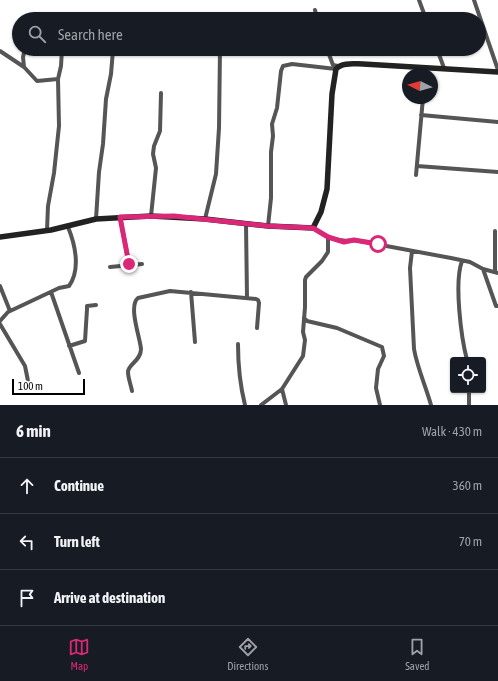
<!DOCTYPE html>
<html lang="en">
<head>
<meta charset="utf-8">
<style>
	body { margin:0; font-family:"Asap Condensed",sans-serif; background:#20242c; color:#f1f3f6 }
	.controls { position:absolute; right:12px; bottom:12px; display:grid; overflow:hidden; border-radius:4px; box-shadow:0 1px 3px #0004 }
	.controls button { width:36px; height:36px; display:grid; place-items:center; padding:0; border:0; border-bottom:1px solid #363941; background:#171b24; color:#f1f3f6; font:20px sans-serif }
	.compass { position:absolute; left:402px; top:68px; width:36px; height:36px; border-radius:50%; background:#171b24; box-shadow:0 1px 3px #0004; rotate:275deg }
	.scale { position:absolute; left:12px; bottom:10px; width:73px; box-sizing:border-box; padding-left:4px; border:2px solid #000; border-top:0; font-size:11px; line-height:14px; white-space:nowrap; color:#000; -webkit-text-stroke:3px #fff; paint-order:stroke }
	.stop { position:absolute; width:12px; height:12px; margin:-9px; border:3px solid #db2777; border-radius:50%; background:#fff }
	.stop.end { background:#db2777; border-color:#fff; box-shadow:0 1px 4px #0008 }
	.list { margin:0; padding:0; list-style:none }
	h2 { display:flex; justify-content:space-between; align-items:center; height:52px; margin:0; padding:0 16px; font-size:17px }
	h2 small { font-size:13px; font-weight:400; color:#9ea1a6 }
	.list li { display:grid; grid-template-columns:26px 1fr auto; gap:12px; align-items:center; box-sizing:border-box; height:56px; padding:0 16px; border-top:1px solid #363941 }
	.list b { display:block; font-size:15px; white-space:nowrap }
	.list em { font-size:13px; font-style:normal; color:#9ea1a6 }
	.icon { flex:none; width:22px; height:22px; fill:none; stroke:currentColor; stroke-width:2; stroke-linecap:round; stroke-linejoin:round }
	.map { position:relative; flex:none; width:498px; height:405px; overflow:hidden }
	.search { position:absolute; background:#171b24; box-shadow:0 1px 3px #0004; left:12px; right:12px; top:12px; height:44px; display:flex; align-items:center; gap:10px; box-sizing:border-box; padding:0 14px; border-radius:22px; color:#9ea1a6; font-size:15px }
	.sheet { height:220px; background:#171b24 }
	nav { display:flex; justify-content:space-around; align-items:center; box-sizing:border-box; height:56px; border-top:1px solid #363941; background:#171b24; font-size:11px; color:#9ea1a6 }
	nav a { display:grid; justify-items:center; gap:2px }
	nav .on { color:#db2777 }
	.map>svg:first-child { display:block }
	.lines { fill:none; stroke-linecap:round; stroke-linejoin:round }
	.street { stroke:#555; stroke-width:4 }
	.secondary { stroke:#222; stroke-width:5.5 }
	.route { stroke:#db2777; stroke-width:5 }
</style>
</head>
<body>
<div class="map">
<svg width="498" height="405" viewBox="0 0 498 405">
	<rect width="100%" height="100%" fill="#fff"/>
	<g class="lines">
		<path class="street" d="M419,0L426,19
			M474,0L498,70
			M315,10L317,19
			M327,49L333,65L338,66
			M437,49L444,68
			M0,51L24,67L37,81L58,79
			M24,67L23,57L25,49
			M425,74L426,67
			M421,115L498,122
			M417,166L498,172
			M416,175L423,98
			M151,216L156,168L153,154L154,146L160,131L161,93
			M120,217L129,264
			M96,219L99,172L103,144L106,99L111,74L113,50
			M205,219L216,174L219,128L220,49
			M246,224L247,297
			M268,226L271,198V152L273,136L272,124L277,108L281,71L283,66L292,64L336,69
			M313,228C327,237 337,243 354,240L451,258L470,262L483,269L498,273
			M47,230L48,206L54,173L59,126L58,79L61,66L62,49
			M412,251L410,268L414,349C417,367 426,387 431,405
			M462,261C454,282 461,337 467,360
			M110,267L142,264
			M483,269L496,306H498
			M495,272V231
			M0,286L10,311
			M51,292L79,373
			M191,292L195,342
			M304,318L307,321L337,328L382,347L384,356L378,369L376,388L380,405
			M0,321L8,312L59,288L69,286C81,269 75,244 68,227
			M0,324L25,366L28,381
			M238,344C238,365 240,385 245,405
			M69,346L85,341L87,309V306L96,305
			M282,389L286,405
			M132,391C131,385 128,378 128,372C128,364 141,361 141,349C140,337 128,306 138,298L170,291L256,299L258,300L259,303L257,328
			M261,405L282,389L303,356L305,340L303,332L305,307V280L306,277L322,261L328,252V237
			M469,405V390"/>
		<path class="secondary" d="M0,237L51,230L96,219L151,216L205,219L268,226L313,228L321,212L327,189L332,94L336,69C342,62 354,64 363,64L498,72"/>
	</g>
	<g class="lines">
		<path class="route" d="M129,264L120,217L174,216L268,226L313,228L328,237L344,242L354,240L378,244"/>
	</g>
</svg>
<div class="controls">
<button><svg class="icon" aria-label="locate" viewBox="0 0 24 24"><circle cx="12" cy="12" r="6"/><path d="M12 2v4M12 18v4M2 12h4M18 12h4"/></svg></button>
</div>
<svg class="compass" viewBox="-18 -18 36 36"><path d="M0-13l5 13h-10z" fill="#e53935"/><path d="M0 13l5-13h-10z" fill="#9ea1a6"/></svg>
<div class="scale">100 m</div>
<div class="stop" style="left:378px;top:244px"></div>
<div class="stop end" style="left:129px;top:264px"></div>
<div class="search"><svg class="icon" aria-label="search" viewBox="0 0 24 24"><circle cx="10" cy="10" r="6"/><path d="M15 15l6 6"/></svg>Search here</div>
</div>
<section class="sheet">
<h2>6 min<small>Walk · 430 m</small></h2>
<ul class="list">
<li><svg class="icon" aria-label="ahead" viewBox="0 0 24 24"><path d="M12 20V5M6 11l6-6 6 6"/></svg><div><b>Continue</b></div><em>360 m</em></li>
<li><svg class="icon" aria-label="left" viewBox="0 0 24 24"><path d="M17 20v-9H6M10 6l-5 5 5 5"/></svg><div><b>Turn left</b></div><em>70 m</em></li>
<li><svg class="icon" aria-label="arrive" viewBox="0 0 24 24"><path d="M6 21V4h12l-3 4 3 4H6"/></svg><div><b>Arrive at destination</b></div></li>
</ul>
</section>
<nav>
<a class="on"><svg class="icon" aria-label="map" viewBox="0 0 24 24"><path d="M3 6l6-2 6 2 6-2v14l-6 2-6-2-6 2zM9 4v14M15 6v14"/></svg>Map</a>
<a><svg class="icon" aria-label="directions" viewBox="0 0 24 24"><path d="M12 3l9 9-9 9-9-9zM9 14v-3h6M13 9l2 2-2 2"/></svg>Directions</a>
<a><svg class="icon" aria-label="saved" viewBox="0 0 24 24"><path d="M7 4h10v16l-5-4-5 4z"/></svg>Saved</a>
</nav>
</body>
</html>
